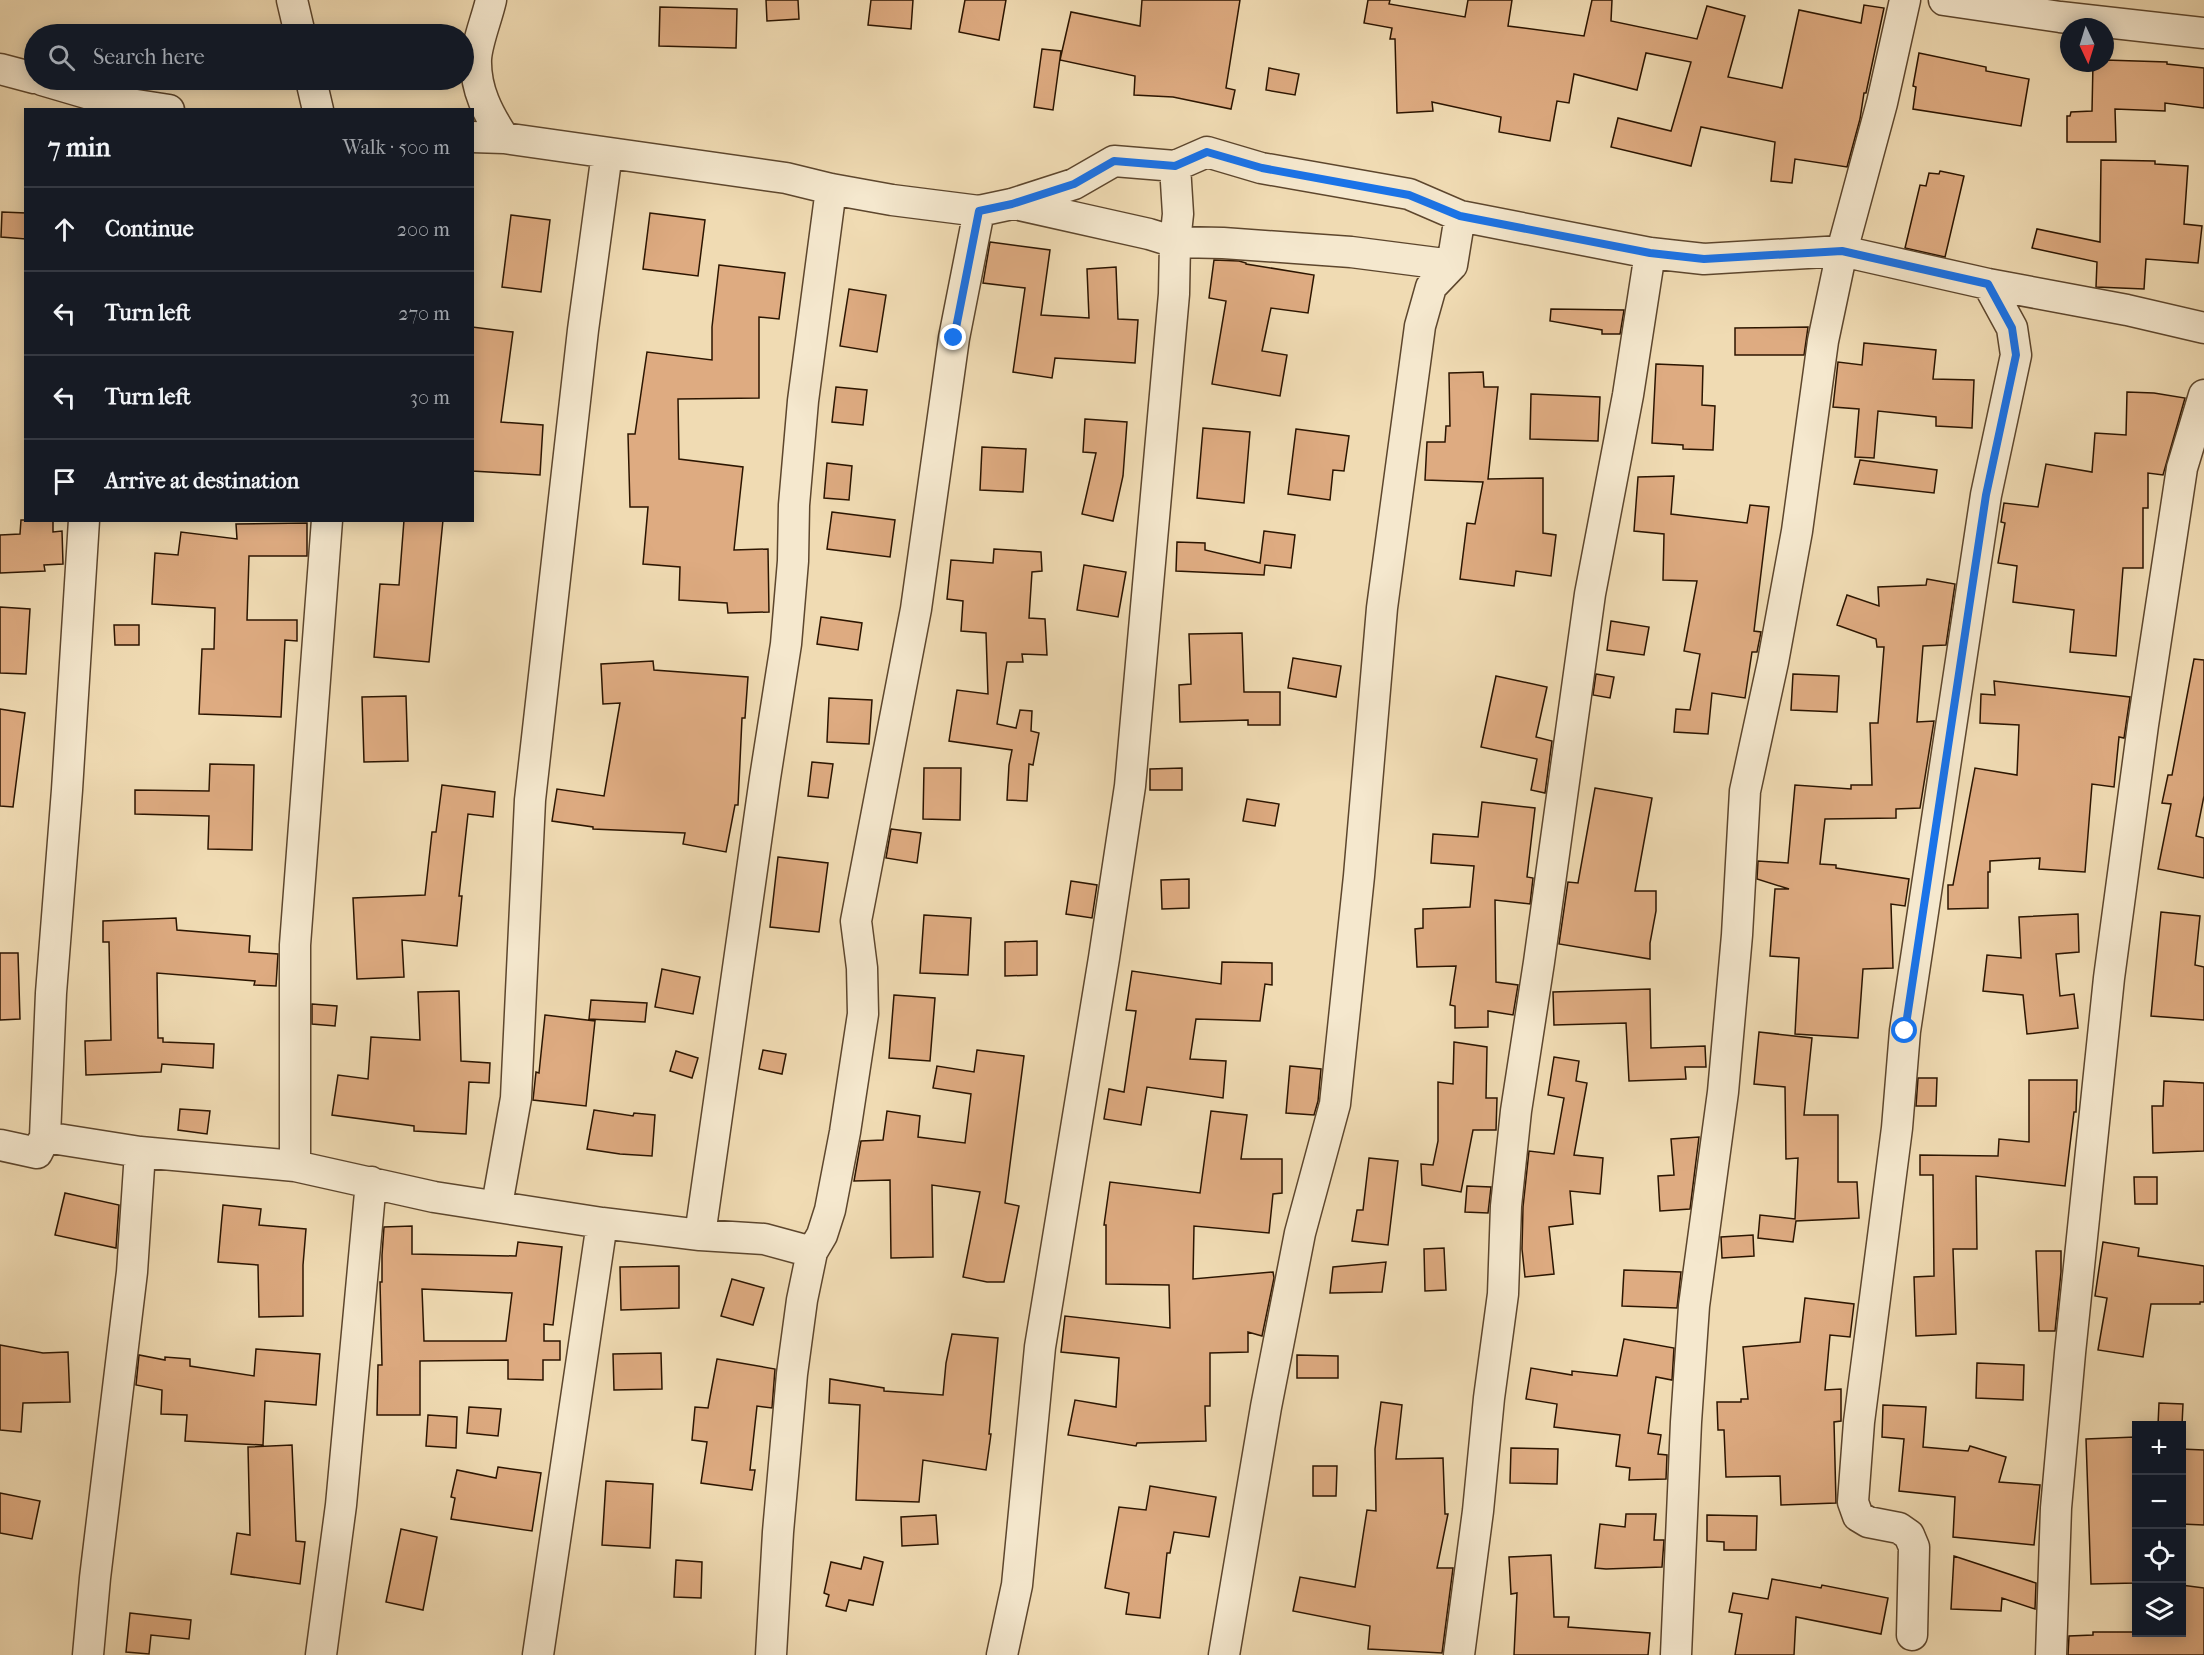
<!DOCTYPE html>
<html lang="en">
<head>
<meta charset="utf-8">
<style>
	body { margin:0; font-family:"IM FELL French Canon",serif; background:#242831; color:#f1f3f6 }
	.controls { position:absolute; right:18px; bottom:18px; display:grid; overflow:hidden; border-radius:0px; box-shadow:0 3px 15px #0003 }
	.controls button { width:54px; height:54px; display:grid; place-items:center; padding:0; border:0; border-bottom:2px solid #363941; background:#171b24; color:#f1f3f6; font:30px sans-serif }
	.compass { position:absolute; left:2060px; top:18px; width:54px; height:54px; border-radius:50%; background:#171b24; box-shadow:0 3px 15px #0003; rotate:176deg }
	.stop { position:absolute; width:18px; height:18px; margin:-14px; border:4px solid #1a73e8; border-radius:50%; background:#fff }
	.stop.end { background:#1a73e8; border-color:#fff; box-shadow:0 2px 6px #0008 }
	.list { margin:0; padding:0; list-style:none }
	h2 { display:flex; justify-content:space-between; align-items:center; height:78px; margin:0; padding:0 24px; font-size:26px }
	h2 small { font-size:20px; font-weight:400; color:#9ea1a6 }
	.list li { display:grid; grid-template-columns:39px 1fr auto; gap:18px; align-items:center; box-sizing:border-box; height:84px; padding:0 24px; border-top:2px solid #363941 }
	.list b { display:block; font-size:22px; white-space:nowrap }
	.list em { font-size:20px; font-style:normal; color:#9ea1a6 }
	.icon { flex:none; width:33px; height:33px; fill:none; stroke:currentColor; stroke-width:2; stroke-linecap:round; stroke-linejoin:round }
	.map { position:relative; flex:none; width:2204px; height:1655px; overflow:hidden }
	.search { position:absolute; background:#171b24; box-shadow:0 3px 15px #0003; left:24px; top:24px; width:450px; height:66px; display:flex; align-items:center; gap:15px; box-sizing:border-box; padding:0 21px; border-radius:33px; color:#9ea1a6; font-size:22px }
	.panel { position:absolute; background:#171b24; box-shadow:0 3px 15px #0003; left:24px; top:108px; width:450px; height:414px; border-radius:0px }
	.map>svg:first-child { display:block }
	.building { fill:#deab81; stroke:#2c1500; stroke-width:1.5; fill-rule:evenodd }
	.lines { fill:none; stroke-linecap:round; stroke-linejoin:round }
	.minor-casing { stroke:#5d462d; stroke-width:33 }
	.minor { stroke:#f5e8ce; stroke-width:30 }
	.route { stroke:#1a73e8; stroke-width:8 }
</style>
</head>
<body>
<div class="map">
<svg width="2204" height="1655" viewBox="0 0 2204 1655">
	<rect width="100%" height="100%" fill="#f0dbb3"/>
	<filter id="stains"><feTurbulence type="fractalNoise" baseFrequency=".00333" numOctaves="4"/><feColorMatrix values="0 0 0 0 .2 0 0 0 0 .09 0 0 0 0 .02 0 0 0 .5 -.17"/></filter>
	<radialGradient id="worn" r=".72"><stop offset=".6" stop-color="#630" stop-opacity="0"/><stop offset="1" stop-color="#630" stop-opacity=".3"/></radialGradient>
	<path class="building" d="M766,0H798L799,19L767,21Z
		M871,0H913L911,29L868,25Z
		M965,0H1006L999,40L959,32Z
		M1142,0H1240L1226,88L1235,90L1231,109L1173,97L1134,95L1135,76L1060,60L1071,12L1140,26Z
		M1368,0H1390L1389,4L1465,17L1468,0H1512L1508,26L1584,36L1592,0H1612L1611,21L1697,39L1707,6L1745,16L1728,77L1782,88L1799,10L1861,23L1864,5L1884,8L1866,93H1864L1860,119L1847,167L1795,159L1792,183L1771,181L1775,142L1701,127L1691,166L1611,147L1618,118L1671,131L1691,62L1646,53L1637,90L1574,74L1569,103L1557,101L1550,141L1499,132L1501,117L1432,102L1433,111L1397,113L1395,39H1390L1392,28L1364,23Z
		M660,7L737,9L736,48L659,46Z
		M1042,49L1061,51L1053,110L1034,107Z
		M1919,53L1986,67V71L2029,79L2021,126L1913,109L1916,87L1913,86Z
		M2105,60L2167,62V64L2204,68V108L2165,103V111L2115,109L2116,142H2067V116H2070L2071,112L2092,111L2093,63H2105Z
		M1269,68L1299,74L1295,95L1266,90Z
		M2101,160L2155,161V164L2188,166L2184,224L2202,226L2198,263L2146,259L2144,289L2096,287L2097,262L2032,248L2037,229L2100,242Z
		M1940,171L1964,176L1945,257L1905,248L1920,185L1926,186L1929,173L1939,174Z
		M2,212L26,213V239L1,237Z
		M650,213L705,220L698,276L643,269Z
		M511,215L550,220L541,292L502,287Z
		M990,242L1050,250L1041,315L1089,318L1087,269L1116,267L1118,319L1138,320L1135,363L1055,358L1052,378L1013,372L1025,288L983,283Z
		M1214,260L1239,261L1246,263V264L1314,275L1308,313L1271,308L1262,351L1287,355L1280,396L1212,384L1226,301L1209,298Z
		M719,265L785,273L779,319L759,317V398L678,399L679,459L743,467L734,550L768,549L769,612L728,613L727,603L679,600L680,567L643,564L648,507H630L628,434H635L647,352L712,360V327Z
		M849,289L886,295L877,352L840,346Z
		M1551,309L1624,310L1620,334H1602V330L1550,321Z
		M472,327L513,332L501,422L543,425L540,475L472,471Z
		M1808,327L1804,355H1735V328Z
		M1864,343L1936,350L1933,379L1974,380L1972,428L1936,426V417L1878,411L1874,458L1855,457L1859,409L1833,407L1838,362L1862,365Z
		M1656,364L1703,366L1702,405L1715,406L1713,450L1683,449V445L1652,443Z
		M1483,372L1484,387H1498L1488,479L1543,478V533L1556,535L1551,576L1516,571L1514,586L1460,579L1467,523L1475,524L1483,482L1425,480L1427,442H1445L1446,426H1450L1449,373Z
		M836,387L867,390L863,425L832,422Z
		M2127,392L2154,393L2185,398L2163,475L2148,473V508H2143V568H2123L2116,656L2070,652L2074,610L2013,602L2017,566L1998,563L2005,523L2001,522L2004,503L2038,507L2046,464L2092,472L2095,433L2126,435Z
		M1531,394L1600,397L1598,441L1530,439Z
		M1085,419L1127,422L1123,476L1113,521L1082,514L1096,453L1083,452Z
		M1203,428L1250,432L1244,503L1197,498Z
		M1296,429L1349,436L1344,471L1333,470L1330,500L1288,494Z
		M982,447L1026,449L1023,492L980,490Z
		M1860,460L1937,470L1934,493L1854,484Z
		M827,463L852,466L849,500L824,498Z
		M1674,476L1671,514L1747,523L1750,505L1769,507L1754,631L1761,632L1757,652H1752L1745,698L1712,693L1708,734L1674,732L1676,709L1690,710L1700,654L1684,651L1697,581L1663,580L1664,534L1634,531L1638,477Z
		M832,512L895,520L890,557L827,549Z
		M21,520H53V532L62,531L63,564L44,565L45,571L0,573V535L20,534Z
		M404,520H443L429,662L374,657L380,584L399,585Z
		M307,523V556H249L247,620H297V641L285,640L281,717L199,714L202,649H214L215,608L152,604L155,553L178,555L181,532L237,539L236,524Z
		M1264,531L1295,535L1291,568L1265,565L1264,575L1176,571L1177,542L1205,543V550L1260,563Z
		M994,549L1041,552L1042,571L1032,572L1029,618L1045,619L1047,655L1022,654L1023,662H1007L997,724L1016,728L1020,710L1032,711L1031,731L1039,733L1033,765L1029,764L1027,801L1007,800L1009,765L1012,750L949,741L957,690L988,694L986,633L961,631L963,601L947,599L951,560L993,563Z
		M1084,565L1126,572L1118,617L1077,610Z
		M1927,579L1955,584L1946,645L1923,646L1917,722L1934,721L1920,808L1896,809V818L1825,819L1820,864L1836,865V868L1909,879L1905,906L1891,904L1893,968L1863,969L1858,1038L1795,1034L1799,958L1770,956L1775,889H1789L1757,879L1758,861L1788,863L1795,785L1851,789V785H1872L1870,723H1878L1884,647H1877L1876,639L1837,625L1847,595L1879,606L1878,587L1926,585Z
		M0,607L30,609L26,674L0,673Z
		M821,617L862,623L858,650L817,644Z
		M1611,621L1649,627L1644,655L1607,650Z
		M114,625H139V645H115Z
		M1242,633L1244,692H1280V725H1248V720L1180,722L1179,685L1191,684L1189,634Z
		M1293,658L1341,666L1336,697L1288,688Z
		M2194,659L2204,660V796L2196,836L2204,838V878L2158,869L2171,804L2162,803L2168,775H2172Z
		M653,661L654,670L748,677L745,718H742L738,805H735L726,852L683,844L685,833L593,829V827L552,821L557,789L604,796L620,703L603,704L601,664Z
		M1596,674L1614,677L1610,698L1593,695Z
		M1793,674L1839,676L1837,712L1791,710Z
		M1496,676L1547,687L1536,737L1552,741L1545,793L1531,790L1537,759L1481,747Z
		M1994,681L2130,697L2124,738L2119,737L2114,787L2092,784L2085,872L2039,869L2040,858L1990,861V872H1988V908L1948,909V885H1953L1975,768L2017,775L2019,725L1980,723L1981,694L1995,695Z
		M406,696L408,761L364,762L362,697Z
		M829,698L872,700L869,744L827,742Z
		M0,709L25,713L13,807L0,806Z
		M812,762L833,764L828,798L808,796Z
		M210,764L254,765L252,850L208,849L209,816L135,814V790L209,791Z
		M924,768H961L960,820L923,819Z
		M1182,768V790H1150V769Z
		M442,785L495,792L493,817L468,814L459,896H462L457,946L402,940L404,977L357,979L353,898L425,895L432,832H436Z
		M1595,788L1652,798L1635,891H1656V911L1650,943V959L1559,944L1568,882L1578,883Z
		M1247,799L1279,804L1275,826L1243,821Z
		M1482,802L1535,808L1527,877L1533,878L1530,904L1495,900L1496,982L1518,985L1513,1015L1488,1011V1027L1455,1028V1006L1450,1005L1456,966L1417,967L1415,929L1423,928V909L1470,907L1474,866L1431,863L1433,834L1478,837Z
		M891,829L921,833L917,863L886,858Z
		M778,857L828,863L819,932L770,927Z
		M1189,879V908L1162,909L1161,880Z
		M1071,881L1097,885L1092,918L1066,914Z
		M2161,912L2200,916L2195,965L2204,967V1020L2151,1016Z
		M2078,914L2079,952L2056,954L2060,996L2074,994L2078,1028L2027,1034L2023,995L1983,991L1987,955L2021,958L2019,917Z
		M924,915L971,918L968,975L920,973Z
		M176,918L177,930L250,936L249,952L278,954L276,986L254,985L255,981L157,973L158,1038H163V1042L214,1044L213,1068L162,1064L161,1072L86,1075L85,1041L111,1040L109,942H103V921Z
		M1037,941V975L1005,976V942Z
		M0,953H18L20,1019L0,1020Z
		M1222,962L1272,963V985L1265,984L1260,1021L1196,1019L1190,1059L1226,1061L1223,1098L1147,1087L1141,1125L1104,1119L1109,1089L1124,1092L1136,1011L1126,1010L1132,971L1221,984Z
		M662,969L700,977L693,1014L655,1007Z
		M1650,989L1651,1048L1705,1046L1706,1067H1685L1686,1079L1629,1081L1626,1023L1554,1025L1553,992Z
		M459,991L461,1061L490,1063L489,1083L469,1082L466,1134L414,1131V1126L332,1115L338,1075L368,1079L371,1037L420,1040L418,992Z
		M894,995L935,998L930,1061L889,1058Z
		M591,1000L647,1003L645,1022L589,1019Z
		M312,1004L337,1006L335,1026L312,1024Z
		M545,1015L595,1021L586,1106L533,1100L536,1072L539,1073Z
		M1759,1032L1812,1038L1804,1115H1838V1182H1857L1859,1218L1796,1221L1793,1242L1758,1238L1760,1215L1795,1219L1798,1158L1786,1159L1785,1087L1754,1084Z
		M1454,1042L1487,1047L1486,1098H1497L1496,1130H1473L1461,1192L1422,1185L1421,1164L1433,1165L1438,1141V1082L1453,1084Z
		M763,1050L786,1054L782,1074L759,1069Z
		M977,1050L1024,1056L1005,1203L1019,1206L1004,1282H987L963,1277L980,1192L932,1185L933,1257L891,1258L890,1180L854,1181L861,1141L883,1140L887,1111L920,1116L918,1137L965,1143L971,1094L933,1088L937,1066L974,1072Z
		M676,1051L698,1058L692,1078L670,1071Z
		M1554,1057L1579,1061L1576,1081L1587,1083L1574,1155L1603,1158L1600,1194L1570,1191L1573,1224L1549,1227L1554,1274L1525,1277L1522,1249L1523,1207L1529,1151L1554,1154L1564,1098L1548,1095Z
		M1290,1066L1321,1069L1318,1101L1314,1115L1286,1113Z
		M1918,1078H1937L1936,1106H1916Z
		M2029,1080H2077L2076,1112H2074L2065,1186L1976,1176L1977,1249H1953L1956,1334L1916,1336L1914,1277L1934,1276L1933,1175H1920V1155L1998,1156L1999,1139L2029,1142Z
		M2164,1081L2204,1083V1151L2153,1153L2152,1106H2163Z
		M180,1109L210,1111L207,1134L178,1130Z
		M594,1110L633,1116L634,1113L655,1115L652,1156L620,1154L587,1149Z
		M1211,1111L1247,1115L1241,1159H1282V1193L1273,1194L1269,1233L1194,1226L1193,1279L1273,1272L1274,1278L1262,1336L1248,1332V1352L1210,1353V1406H1205L1206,1441L1137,1443L1136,1446L1068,1435L1075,1400L1116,1407L1119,1358L1061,1352L1065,1316L1170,1328L1169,1285L1106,1284V1225H1104L1110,1182L1200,1193Z
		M1699,1137L1690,1209L1660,1211L1658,1176L1674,1175L1671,1139Z
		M1369,1158L1398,1161L1388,1245L1352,1241L1357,1210H1363Z
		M2134,1177H2157V1204H2135Z
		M1467,1186L1491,1187L1488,1213L1465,1212Z
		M65,1193L119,1205L116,1248L55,1235Z
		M223,1205L261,1209L259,1225L306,1229L303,1265V1316L259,1317L258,1265L218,1262Z
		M412,1226V1254L516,1256L518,1242L562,1247L553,1325L544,1324V1341H560V1360H543V1380L508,1379V1360L420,1361V1415H377L378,1365H382L380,1282H382V1255L384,1227ZM422,1289L512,1293L506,1341H424Z
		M1753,1235L1754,1256L1722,1258L1721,1237Z
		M2103,1242L2139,1248L2138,1256L2204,1266V1302H2200V1304H2151L2143,1357L2098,1350L2107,1298L2095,1296Z
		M1444,1248L1446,1290L1425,1291L1424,1249Z
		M2036,1251H2061V1272L2055,1331H2039Z
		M1386,1262L1382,1292L1330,1293L1333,1267Z
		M679,1266V1308L621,1310L620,1267Z
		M1624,1270L1681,1272L1677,1308L1622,1306Z
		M732,1279L764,1288L753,1325L721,1316Z
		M1805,1298L1854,1304L1850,1337L1830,1335L1825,1390L1841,1389V1421L1834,1422L1836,1503L1781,1505L1780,1476L1726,1477L1724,1430H1718L1717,1402H1741V1399H1748L1743,1347L1800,1342Z
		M952,1334L998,1338L989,1434H991L986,1470L923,1460L919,1502L856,1500L860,1405L829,1403L830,1379L884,1388V1391L943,1395L946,1363Z
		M1624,1339L1674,1348L1672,1380L1656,1377L1648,1433L1661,1435L1658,1454L1667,1455L1666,1479L1629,1480L1630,1468L1616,1466L1620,1435L1554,1427L1557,1404L1526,1399L1531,1368L1572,1375V1371L1617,1376Z
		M0,1345L43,1353L68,1352L70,1402L23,1403L21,1432L0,1430Z
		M256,1349L320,1354L316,1405L265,1401L263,1445L185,1441L187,1415L161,1414L162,1390L136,1385L139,1355L165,1360V1357L190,1359V1366L254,1376Z
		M661,1353L662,1389L614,1390L613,1354Z
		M1297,1355L1338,1356V1378H1297Z
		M717,1359L775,1369L772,1408L757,1406L750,1470H755L752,1490L701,1483L707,1442L692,1440L695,1407L708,1408Z
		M1977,1363L2024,1365L2023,1400L1976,1398Z
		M1381,1402L1402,1405L1396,1459L1443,1458L1445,1514H1448L1437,1568H1453L1442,1653L1368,1649L1370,1626L1293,1611L1300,1577L1355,1587L1367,1510L1376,1511L1375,1449Z
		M2159,1403L2183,1404L2182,1425H2158Z
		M1883,1405L1926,1407L1923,1447L1968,1451L1970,1446L2006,1457L1999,1482L2040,1485L2034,1545L1953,1537L1955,1497L1899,1491L1904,1439L1882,1437Z
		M469,1407L501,1409L498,1436L467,1433Z
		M428,1415L457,1417L456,1448L426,1446Z
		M2135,1437L2136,1583L2091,1584L2086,1439Z
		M292,1445L296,1541L305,1542L300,1584L231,1574L237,1533L250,1535L248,1447Z
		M1511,1448L1558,1449L1557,1484L1510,1483Z
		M2181,1449L2204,1450V1525L2181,1524Z
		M1313,1466H1337L1336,1496H1313Z
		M498,1467L541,1473L532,1531L451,1519L455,1498L451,1497L457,1470L496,1478Z
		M606,1481L653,1484L650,1548L602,1545Z
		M1150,1486L1216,1497L1209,1537L1174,1532L1170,1553H1167L1160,1618L1126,1614L1129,1593L1105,1588L1119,1507L1146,1510Z
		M0,1493L40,1501L32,1539L0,1533Z
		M1626,1514H1656L1654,1540H1664L1662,1567L1606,1569L1595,1568L1600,1524L1625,1527Z
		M936,1515L938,1544L902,1546L901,1517Z
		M1707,1515L1757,1516L1756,1550H1724V1542L1707,1541Z
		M401,1529L437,1537L423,1610L386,1602Z
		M1551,1555L1554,1617H1569L1568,1627L1650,1633L1648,1655H1514L1517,1593L1511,1594L1509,1557Z
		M1954,1556L2036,1583L2035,1609L2002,1598L2001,1611L1951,1609Z
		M864,1557L883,1562L873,1605L849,1600L846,1611L826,1606L829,1595L824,1593L831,1562L861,1569Z
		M676,1560L702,1562L701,1598L674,1597Z
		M1772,1579L1821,1588L1822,1585L1888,1598L1881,1634L1796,1617L1794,1655H1735L1742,1614L1729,1612L1733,1593L1768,1599Z
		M2181,1585L2204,1588V1655H2068L2069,1636L2093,1635V1632H2181Z
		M130,1613L191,1620L189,1639L151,1635L149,1654L126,1652Z"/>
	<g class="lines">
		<g class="minor-casing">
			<path id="minor" d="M292,0L300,34
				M491,0C487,18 477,42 476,59C475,89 488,114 504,138
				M1905,0L1882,103L1842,251L1988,284L2127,310L2204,328
				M1944,0L2060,17L2204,33
				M0,69L34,78
				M42,80L117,102L169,110
				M311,80L318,110
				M472,137L504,138L786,178L831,189L892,200L979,211L1012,204L1074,184L1114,161L1175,166L1207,152L1261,168L1409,194L1460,216L1650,253L1704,259L1842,251L1823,341L1797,531L1773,662L1745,791L1737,935L1723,1092L1694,1306L1686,1422L1676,1655
				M1015,204L1149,234L1175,242L1223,243L1351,252L1452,265
				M45,1137L140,1152L295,1166V945L327,520
				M0,1145L37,1153L45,1137L51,993L67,790L84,520
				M295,1166L434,1197L602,1223L700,1235L765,778L786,644L793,561L794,505L803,401L831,189
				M497,1205L516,1098L530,800L583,330L607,153
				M700,1235L764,1239L812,1252
				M1912,1635L1914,1547L1909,1535L1899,1528L1868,1522L1858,1516L1853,1502L1859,1422L1897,1128L1905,1031L1986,495L2016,355L2012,328L1988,284
				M88,1655L95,1578L132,1272L140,1152
				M321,1655L341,1505L371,1182
				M538,1655L602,1223
				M771,1655L778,1532L792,1374L802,1300L812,1252L822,1235L830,1210L845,1132L863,1014L862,968L856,921L916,609L954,338L979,211
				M1002,1655L1017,1585L1040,1347L1104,958L1130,786L1174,294L1175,242L1178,214L1175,166
				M1224,1655L1266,1407L1300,1233L1335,1104L1359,876L1382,608L1420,326L1431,287L1452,265L1460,216
				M1459,1655L1478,1511L1489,1398L1503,1294L1506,1206L1516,1111L1539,962L1590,594L1628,395L1650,253
				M2051,1655L2056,1508L2070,1353L2109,978L2143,725L2182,468L2204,395"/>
		</g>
		<use href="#minor" class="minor"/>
	</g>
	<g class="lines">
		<path class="route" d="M954,338L979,211L1012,204L1074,184L1114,161L1175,166L1207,152L1262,168L1409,195L1460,216L1650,253L1704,259L1842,251L1988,284L2012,328L2016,355L1986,495L1905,1031"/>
	</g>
	<rect width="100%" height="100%" filter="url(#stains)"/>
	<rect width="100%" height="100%" fill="url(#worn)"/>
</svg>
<div class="controls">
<button>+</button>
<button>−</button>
<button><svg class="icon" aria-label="locate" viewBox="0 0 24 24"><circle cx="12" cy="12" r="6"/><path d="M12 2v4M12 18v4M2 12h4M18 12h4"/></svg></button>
<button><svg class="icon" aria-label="layers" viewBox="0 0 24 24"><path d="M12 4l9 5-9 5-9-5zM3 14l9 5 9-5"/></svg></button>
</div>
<svg class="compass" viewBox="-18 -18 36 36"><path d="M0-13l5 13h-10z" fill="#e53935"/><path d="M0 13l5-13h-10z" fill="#9ea1a6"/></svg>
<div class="stop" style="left:1905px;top:1031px"></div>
<div class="stop end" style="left:954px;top:338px"></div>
<div class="search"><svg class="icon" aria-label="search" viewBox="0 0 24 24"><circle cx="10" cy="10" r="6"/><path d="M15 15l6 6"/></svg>Search here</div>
<section class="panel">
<h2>7 min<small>Walk · 500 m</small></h2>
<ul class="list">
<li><svg class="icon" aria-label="ahead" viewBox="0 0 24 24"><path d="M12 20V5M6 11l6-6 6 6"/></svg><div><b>Continue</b></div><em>200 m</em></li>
<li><svg class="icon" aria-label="left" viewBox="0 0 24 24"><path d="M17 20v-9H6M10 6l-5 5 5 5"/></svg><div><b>Turn left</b></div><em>270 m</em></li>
<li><svg class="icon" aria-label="left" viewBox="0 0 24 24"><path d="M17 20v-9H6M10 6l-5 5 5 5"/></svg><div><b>Turn left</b></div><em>30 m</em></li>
<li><svg class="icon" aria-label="arrive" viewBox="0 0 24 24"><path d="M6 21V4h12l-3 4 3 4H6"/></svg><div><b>Arrive at destination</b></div></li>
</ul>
</section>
</div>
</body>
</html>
